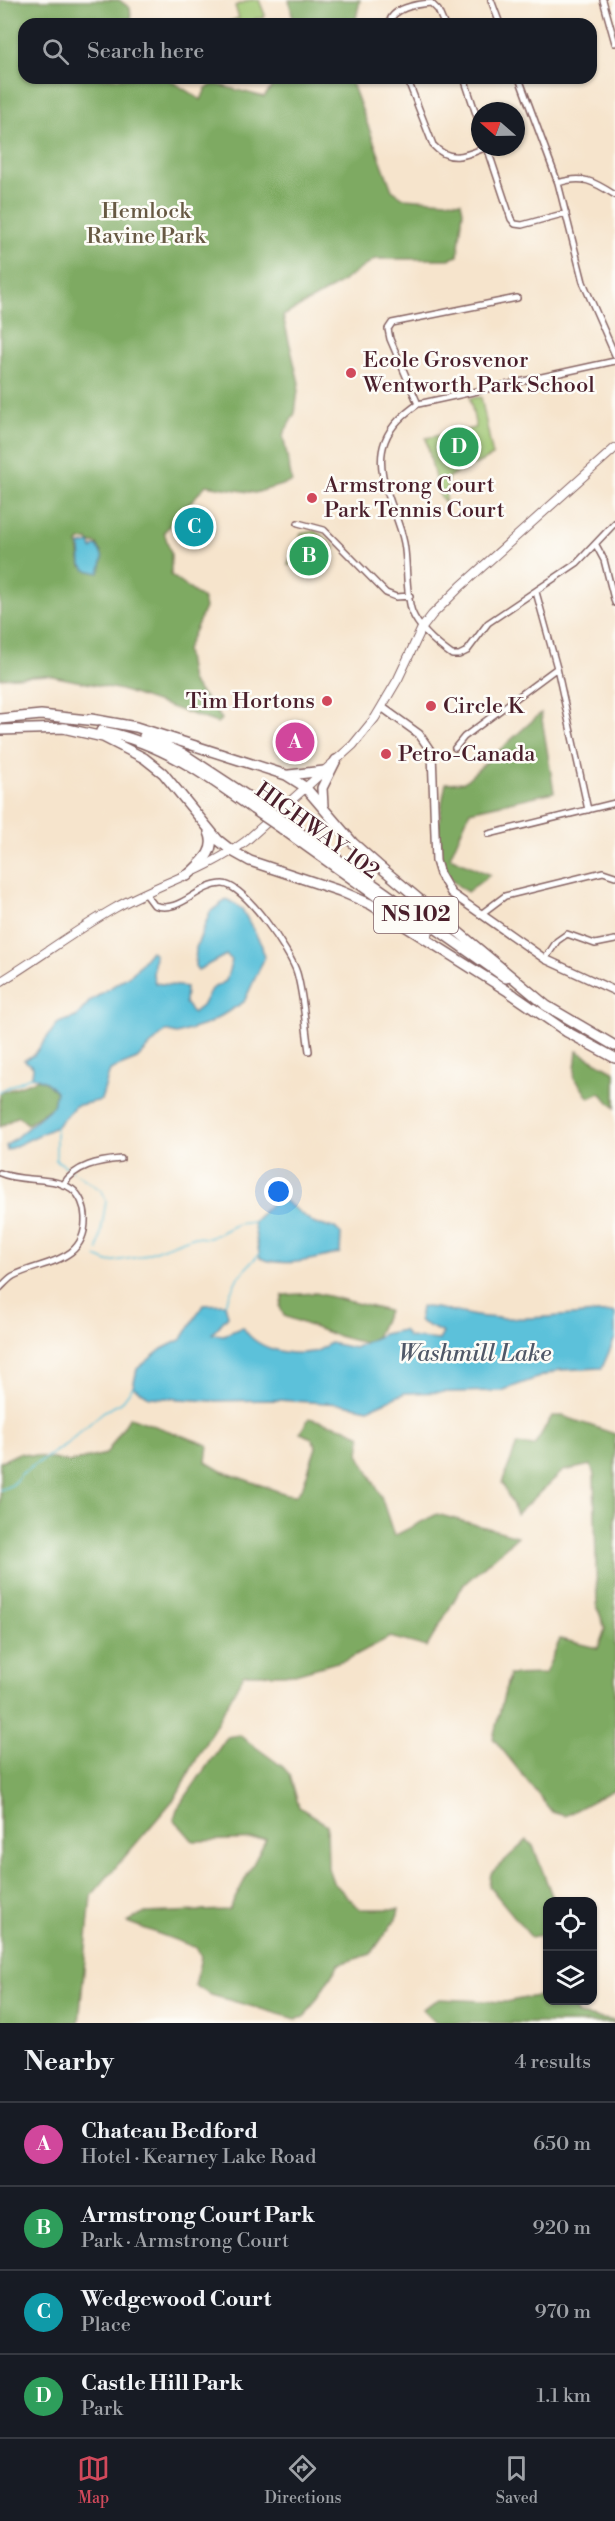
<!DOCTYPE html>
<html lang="en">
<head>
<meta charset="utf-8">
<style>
	body { margin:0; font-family:"Libre Bodoni",serif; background:#20242c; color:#f1f3f6 }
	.controls { position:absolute; right:18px; bottom:18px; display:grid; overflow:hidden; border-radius:12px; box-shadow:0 2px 4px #0004 }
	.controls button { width:54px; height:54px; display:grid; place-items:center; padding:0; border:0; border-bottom:2px solid #363941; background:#171b24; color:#f1f3f6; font:30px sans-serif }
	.compass { position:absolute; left:471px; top:102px; width:54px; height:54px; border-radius:50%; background:#171b24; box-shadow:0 2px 4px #0004; rotate:290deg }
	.you { position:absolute; left:279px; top:1192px; width:21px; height:21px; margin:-15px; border:4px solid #fff; border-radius:50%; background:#1a73e8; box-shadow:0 0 0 9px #1a73e833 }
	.badge { display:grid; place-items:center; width:39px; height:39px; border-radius:50%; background:#d1495b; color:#fff; font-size:20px; font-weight:700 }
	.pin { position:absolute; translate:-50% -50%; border:3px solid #fff; box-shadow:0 2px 6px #0006 }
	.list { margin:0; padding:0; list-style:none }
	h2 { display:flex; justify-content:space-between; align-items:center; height:78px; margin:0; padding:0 24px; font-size:26px }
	h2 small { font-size:20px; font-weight:400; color:#9ea1a6 }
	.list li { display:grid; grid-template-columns:39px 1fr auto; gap:18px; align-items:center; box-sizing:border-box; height:84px; padding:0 24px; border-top:2px solid #363941 }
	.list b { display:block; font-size:22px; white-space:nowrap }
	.list p { margin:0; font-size:20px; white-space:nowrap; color:#9ea1a6 }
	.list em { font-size:20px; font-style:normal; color:#9ea1a6 }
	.icon { flex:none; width:33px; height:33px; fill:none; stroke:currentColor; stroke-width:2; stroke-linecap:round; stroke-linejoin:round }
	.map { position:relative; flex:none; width:615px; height:2023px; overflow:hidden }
	.search { position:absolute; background:#171b24; box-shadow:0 2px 4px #0004; left:18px; right:18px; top:18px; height:66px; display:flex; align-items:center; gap:15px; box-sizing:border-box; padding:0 21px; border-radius:18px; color:#9ea1a6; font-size:22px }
	.sheet { height:414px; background:#171b24 }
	nav { display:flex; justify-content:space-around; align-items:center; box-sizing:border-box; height:84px; border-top:2px solid #363941; background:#171b24; font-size:16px; color:#9ea1a6 }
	nav a { display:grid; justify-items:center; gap:3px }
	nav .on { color:#d1495b }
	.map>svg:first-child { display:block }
	.green { fill:#9dc570; stroke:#74724e; stroke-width:1.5 }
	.forest { fill:#7eaa62; stroke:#646446; stroke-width:1.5; fill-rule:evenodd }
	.water { fill:#5cc1da; stroke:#537082; stroke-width:1.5 }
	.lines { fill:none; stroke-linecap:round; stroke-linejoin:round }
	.stream { stroke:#5cc1da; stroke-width:1.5 }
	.minor-casing { stroke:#866463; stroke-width:8 }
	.tertiary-casing { stroke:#866463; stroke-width:10 }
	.secondary-casing { stroke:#866463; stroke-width:10 }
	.motorway-casing { stroke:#866463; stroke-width:12 }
	.minor { stroke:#fff; stroke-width:5 }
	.tertiary { stroke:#fff; stroke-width:7 }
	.secondary { stroke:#fff; stroke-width:8 }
	.motorway { stroke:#fff; stroke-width:9 }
	.motorway-bridge-casing { stroke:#866463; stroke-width:12; stroke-linecap:butt }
	.motorway-bridge { stroke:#fff; stroke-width:9 }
	.poi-dot { fill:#d1495b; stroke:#fdfcf7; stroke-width:2 }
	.labels { text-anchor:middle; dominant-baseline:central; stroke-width:5; stroke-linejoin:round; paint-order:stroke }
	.shield { fill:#fdfcf7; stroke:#806168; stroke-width:1.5 }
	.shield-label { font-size:21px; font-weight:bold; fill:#4a1f2b }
	.park-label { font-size:22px; fill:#675943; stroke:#fdfcf7 }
	.poi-label { font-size:22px; fill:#4a1f2b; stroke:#fdfcf7; text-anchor:start }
	.street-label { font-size:22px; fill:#4a1f2b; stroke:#fdfcf7 }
	.water-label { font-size:24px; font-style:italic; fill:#505868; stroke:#fdfcf7 }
</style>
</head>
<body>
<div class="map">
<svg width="615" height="2023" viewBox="0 0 615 2023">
	<rect width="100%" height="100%" fill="#fdfcf7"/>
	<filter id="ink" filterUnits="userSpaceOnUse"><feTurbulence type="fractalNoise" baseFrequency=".0167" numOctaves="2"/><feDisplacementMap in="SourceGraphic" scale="12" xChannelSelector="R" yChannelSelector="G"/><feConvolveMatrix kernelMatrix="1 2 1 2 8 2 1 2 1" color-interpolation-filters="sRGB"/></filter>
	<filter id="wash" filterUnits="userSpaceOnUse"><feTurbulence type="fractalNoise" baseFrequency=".008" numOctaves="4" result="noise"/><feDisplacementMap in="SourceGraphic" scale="24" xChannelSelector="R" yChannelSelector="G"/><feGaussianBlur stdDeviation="1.35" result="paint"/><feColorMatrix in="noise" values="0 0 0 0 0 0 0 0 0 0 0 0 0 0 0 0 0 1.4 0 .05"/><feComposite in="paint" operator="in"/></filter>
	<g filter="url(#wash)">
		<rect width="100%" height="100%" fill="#f6e4cc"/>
		<path class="green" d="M250,0H259L265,15L263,18L255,19V24H223L239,18L235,6Z
			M481,397L493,456L448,477L445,503L435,488V478L426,438L476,428L470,398Z
			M314,531L323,536L335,548L317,566L288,565L301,534Z"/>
		<path class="forest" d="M0,0H119L130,8L132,24H24V78H167L201,100L206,88L215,84L264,97L271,88L275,78H352V83L392,190L404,198L461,202L463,211L458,256L449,259H375L334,287L283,316L299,383L295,413L283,435L292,482L255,493L206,485L164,532L171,553V575L203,599L205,608L186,650L191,681L222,719L217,723L121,690L47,675L0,678ZM88,540L90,546L92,543L97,544L102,555L81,566L78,544L80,541Z
			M289,0H360L355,24H294Z
			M541,713L554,792L470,811L450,857L490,875L467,892C460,887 449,880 445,873C431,851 441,808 446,783L464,782Z
			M577,1051L615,1072V1108L600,1093L589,1098C582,1091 582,1085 574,1078Z
			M39,1079L46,1082L56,1092L53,1106L28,1124L18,1116L0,1127V1093Z
			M316,1293L388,1311L376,1337L364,1343L334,1335L284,1316L280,1307L283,1295Z
			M552,1416H563L615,1434V1789L565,1816L552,1812L493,1738L509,1675L545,1674L560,1639L598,1648L605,1629L597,1606L594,1475L591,1465L563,1471L517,1514L502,1483L517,1444L534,1446Z
			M130,1417L208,1445L206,1462L221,1471L286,1494L296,1495L303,1486L316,1447L312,1438L300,1433L309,1418L346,1428L361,1436L359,1454L381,1496L394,1536L437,1514L518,1536L463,1585L427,1647L390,1637L348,1659L295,1674H244L175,1798L91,1896L79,2023H0V1462L19,1453L70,1462L106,1454Z
			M239,1735L283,1767L290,1775L299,1807L327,1825L328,1868L333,1882L360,1909H399L397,1917L371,1954L339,1964L305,2017L296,2019L211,1995L195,1986L201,1957L197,1948L127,1922L143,1913L229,1910L266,1839L193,1841L174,1819L177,1809L227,1737Z
			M527,1840L533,1846L554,1901L548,1902L547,1934L531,1937L489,1886L491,1873Z
			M547,1994L548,2000L571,2001L578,2015L615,2021V2023H436L422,2009L439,1999L505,2002Z"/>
		<path class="water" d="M90,543L92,549L94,546L98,547L103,558L99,573L86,570L81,565L80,545Z
			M227,899L242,909L262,946L264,959L244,1002L208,1024L177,1034L165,1031L137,1059L110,1070L101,1100L75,1106L56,1127L7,1150L6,1146L53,1106L56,1092L46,1082L32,1076L33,1067L24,1060L34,1055L58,1023L76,1017L90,1001L133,973L151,951L155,954L153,975L155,983L186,987L185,1003L193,1013L202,1006L211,989L226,981L232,960L226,955L198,970L195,966L196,948L210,912Z
			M279,1197L315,1224L335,1228L341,1234L340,1253C315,1259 285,1268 260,1258L253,1222Z
			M225,1304L228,1316L212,1334L224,1335L243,1327C255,1349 288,1356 312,1352C318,1352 325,1346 330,1343L354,1348L383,1334L403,1330L408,1337L439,1340L443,1333L419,1321L421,1307C444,1307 463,1315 485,1317C529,1321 571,1314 615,1312V1338L602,1368L559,1370L501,1391L405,1393L368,1409L343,1404L277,1400L212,1401L149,1397L133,1387L137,1369L162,1349L182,1339L203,1305Z"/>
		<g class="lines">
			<path class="stream" d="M0,1091L32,1076
				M56,1127V1160L73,1171
				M77,1174L102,1191L106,1201L98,1250
				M96,1257L108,1262L139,1257L192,1237L210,1238L237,1224L253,1222
				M225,1304L238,1277L259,1254
				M0,1490L12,1485L21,1474L65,1445L103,1412L121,1403L133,1387"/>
		</g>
	</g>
	<g filter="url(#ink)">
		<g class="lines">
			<g class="minor-casing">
				<path id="minor" d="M491,0L500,24
					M603,0L615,43
					M389,24C391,8 417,4 431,3L438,10L444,24
					M407,78L433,145C450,164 467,155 487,147
					M464,78L480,126
					M519,78L558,183L583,282L615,355
					M487,147L511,219L515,224L522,225L566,213
					M558,183C583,175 593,181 615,195
					M615,361L418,404C404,414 391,425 385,441C372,475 398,511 404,543C408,565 405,591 412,612C419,629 438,645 452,655H459L467,651L488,623L577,563L615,523
					M418,404L390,339L388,329L392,323L517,298
					M298,523L324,530L386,593L396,597L410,596
					M596,545L604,560L615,603
					M536,592L557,668L588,810
					M455,748L464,737L557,668
					M489,834L615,803
					M145,893L154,905C179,915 197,885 222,884C244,883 291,953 297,973C304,998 305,1026 309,1051
					M481,914L505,896L603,872L615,876
					M545,959L557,941L567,934L595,944L615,940
					M0,1173C22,1183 51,1175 72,1189C80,1195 85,1207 85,1217C87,1264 41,1261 13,1276C8,1279 4,1284 0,1288
					M63,1185C75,1165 99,1161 121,1159"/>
			</g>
			<g class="tertiary-casing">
				<path id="tertiary" d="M383,708L419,734L432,753L436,861L440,874L451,893L545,959L615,991"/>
			</g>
			<g class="secondary-casing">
				<path id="secondary" d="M0,982C39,958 76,930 115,908C158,884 206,871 246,841L353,745L375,718L398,679L422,628L432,615L461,586L615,448"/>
			</g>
			<g class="motorway-casing">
				<path id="motorway" d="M0,719L41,715L97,721
					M91,719L136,727L286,775L305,787L353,843L378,865L548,1007
					M63,728L103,737L144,758L163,773L218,840L232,851L250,861L340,891L370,904L514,995
					M0,730L66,728
					M101,731C160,742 206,775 253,809
					M144,736L182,753L258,803
					M289,775L324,771
					M323,806L322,788L336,760
					M285,822L506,978
					M281,828L428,933
					M187,876C199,864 218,852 209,832
					M509,992L567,1032L615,1058
					M545,1005L615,1046"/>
			</g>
			<use href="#minor" class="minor"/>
			<use href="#tertiary" class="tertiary"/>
			<use href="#secondary" class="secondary"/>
			<use href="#motorway" class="motorway"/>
			<g class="motorway-bridge-casing">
				<path id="motorway-bridge" d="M258,803L285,822
					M253,809L281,828"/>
			</g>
			<use href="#motorway-bridge" class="motorway-bridge"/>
		</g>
	</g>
	<g class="poi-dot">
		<circle cx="351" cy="373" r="6"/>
		<circle cx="312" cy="498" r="6"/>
		<circle cx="327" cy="701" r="6"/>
		<circle cx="431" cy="706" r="6"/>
		<circle cx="386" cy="754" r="6"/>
	</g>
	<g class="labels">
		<rect class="shield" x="374" y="897" width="84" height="36" rx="4.5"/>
		<g class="shield-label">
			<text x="416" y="915">NS 102</text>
		</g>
		<g class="park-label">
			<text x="146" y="211">Hemlock<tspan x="146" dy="25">Ravine Park</tspan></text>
		</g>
		<g class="poi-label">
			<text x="363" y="360">Ecole Grosvenor<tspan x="363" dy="25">Wentworth Park School</tspan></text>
			<text x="324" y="485">Armstrong Court<tspan x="324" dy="25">Park Tennis Court</tspan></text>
			<text x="315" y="701" text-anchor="end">Tim Hortons</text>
			<text x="443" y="706">Circle K</text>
			<text x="398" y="754">Petro-Canada</text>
		</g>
		<g class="street-label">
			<text transform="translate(317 831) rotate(36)">HIGHWAY 102</text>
		</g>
		<g class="water-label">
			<text x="475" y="1354">Washmill Lake</text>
		</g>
	</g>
</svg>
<div class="controls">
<button><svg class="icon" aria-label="locate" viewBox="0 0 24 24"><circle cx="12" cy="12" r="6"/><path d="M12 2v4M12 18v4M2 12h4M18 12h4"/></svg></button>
<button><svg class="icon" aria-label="layers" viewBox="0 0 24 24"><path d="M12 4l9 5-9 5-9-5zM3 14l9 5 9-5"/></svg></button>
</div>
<svg class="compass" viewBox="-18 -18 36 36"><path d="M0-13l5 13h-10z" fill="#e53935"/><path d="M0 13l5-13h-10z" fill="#9ea1a6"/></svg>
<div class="you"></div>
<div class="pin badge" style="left:295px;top:742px;background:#d1479c">A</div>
<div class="pin badge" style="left:309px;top:556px;background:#2e9e5b">B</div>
<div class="pin badge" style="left:194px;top:527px;background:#0f9aa8">C</div>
<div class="pin badge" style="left:459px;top:447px;background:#2e9e5b">D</div>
<div class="search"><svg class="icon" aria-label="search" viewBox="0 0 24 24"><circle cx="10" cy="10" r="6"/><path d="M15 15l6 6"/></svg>Search here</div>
</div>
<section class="sheet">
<h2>Nearby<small>4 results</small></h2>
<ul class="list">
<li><span class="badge" style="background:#d1479c">A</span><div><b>Chateau Bedford</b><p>Hotel · Kearney Lake Road</p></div><em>650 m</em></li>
<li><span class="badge" style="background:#2e9e5b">B</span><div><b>Armstrong Court Park</b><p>Park · Armstrong Court</p></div><em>920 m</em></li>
<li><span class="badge" style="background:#0f9aa8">C</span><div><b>Wedgewood Court</b><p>Place</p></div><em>970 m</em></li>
<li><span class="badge" style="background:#2e9e5b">D</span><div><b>Castle Hill Park</b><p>Park</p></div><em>1.1 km</em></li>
</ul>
</section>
<nav>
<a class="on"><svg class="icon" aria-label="map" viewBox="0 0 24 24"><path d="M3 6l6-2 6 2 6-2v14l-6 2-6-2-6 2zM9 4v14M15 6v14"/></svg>Map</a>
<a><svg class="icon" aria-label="directions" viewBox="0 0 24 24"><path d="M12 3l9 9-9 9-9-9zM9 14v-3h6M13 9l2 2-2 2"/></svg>Directions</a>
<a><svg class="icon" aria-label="saved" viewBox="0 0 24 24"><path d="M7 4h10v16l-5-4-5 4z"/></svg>Saved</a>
</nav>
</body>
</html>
